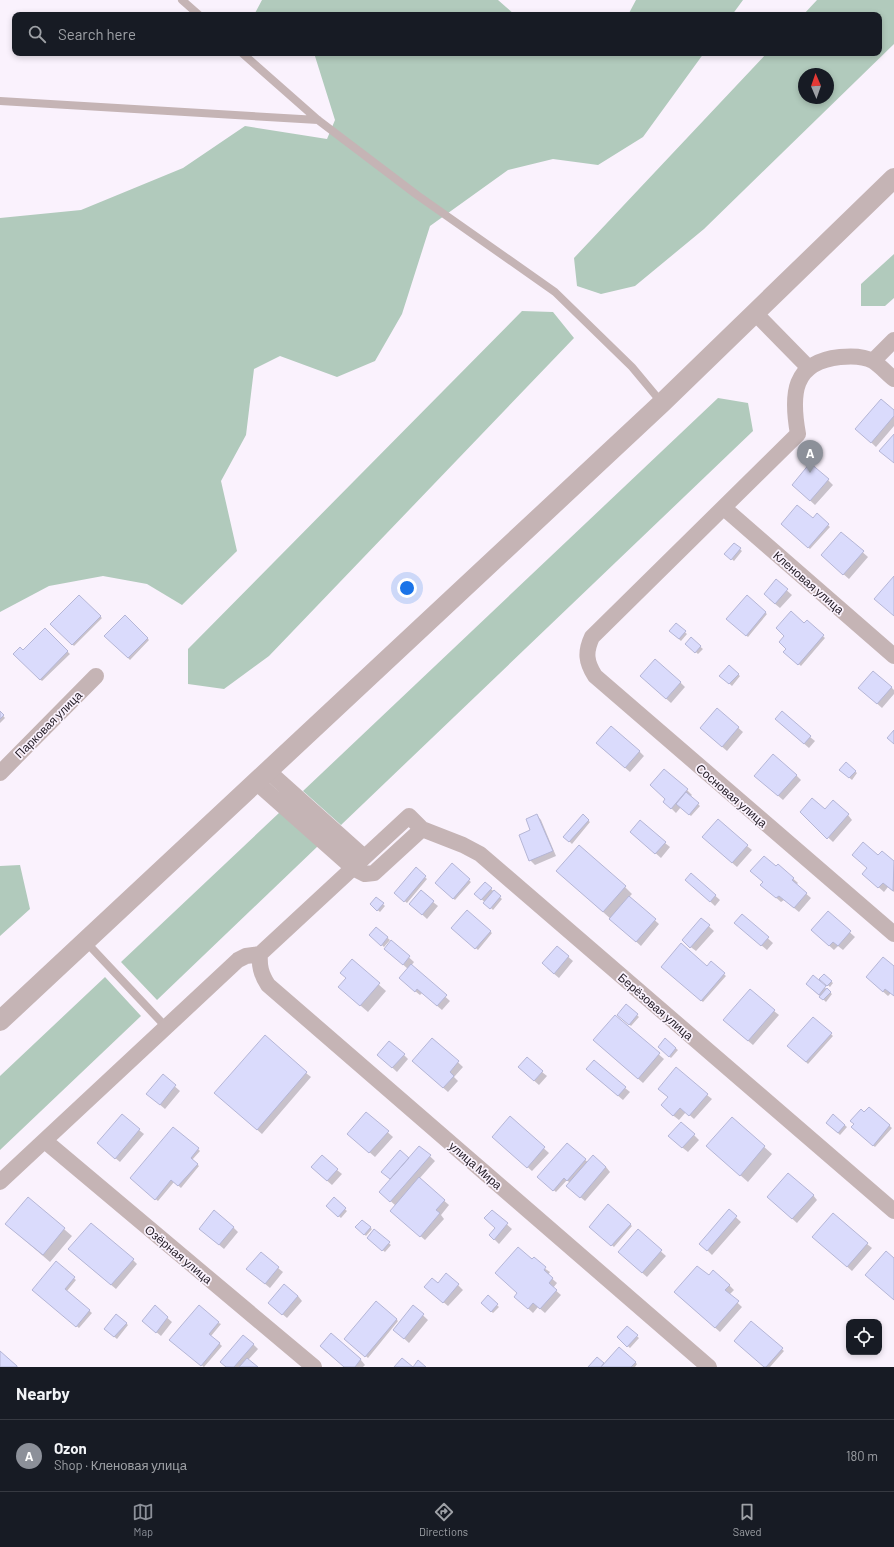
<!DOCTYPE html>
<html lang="en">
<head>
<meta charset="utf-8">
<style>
	body { margin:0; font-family:Barlow,sans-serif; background:#242831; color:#f1f3f6 }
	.controls { position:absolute; right:12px; bottom:12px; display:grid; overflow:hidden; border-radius:8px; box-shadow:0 2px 6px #0003 }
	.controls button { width:36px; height:36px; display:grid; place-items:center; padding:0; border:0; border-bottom:1px solid #363941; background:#171b24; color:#f1f3f6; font:20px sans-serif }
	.compass { position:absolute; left:798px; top:68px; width:36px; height:36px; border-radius:50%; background:#171b24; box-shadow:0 2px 6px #0003; rotate:358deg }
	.you { position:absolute; left:407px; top:588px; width:14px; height:14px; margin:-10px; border:3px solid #fff; border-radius:50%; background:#1a73e8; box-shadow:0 0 0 6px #1a73e833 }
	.badge { display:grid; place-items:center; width:26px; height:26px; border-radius:50%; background:#8c9099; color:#fff; font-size:13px; font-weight:700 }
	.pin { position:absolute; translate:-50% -33px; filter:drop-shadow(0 1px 2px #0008) }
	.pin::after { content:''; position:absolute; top:21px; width:14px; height:12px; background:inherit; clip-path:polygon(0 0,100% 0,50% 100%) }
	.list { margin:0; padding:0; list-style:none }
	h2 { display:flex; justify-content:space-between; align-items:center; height:52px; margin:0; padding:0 16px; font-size:17px }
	h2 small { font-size:13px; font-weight:400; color:#9ea1a6 }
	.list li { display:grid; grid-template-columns:26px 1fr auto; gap:12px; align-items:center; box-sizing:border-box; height:72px; padding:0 16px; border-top:1px solid #363941 }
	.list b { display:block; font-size:15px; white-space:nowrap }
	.list p { margin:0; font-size:13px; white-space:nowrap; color:#9ea1a6 }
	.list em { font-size:13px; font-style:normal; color:#9ea1a6 }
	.icon { flex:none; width:22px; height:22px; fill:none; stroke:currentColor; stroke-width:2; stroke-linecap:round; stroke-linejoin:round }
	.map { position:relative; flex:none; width:894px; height:1367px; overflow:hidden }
	.search { position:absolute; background:#171b24; box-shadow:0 2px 6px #0003; left:12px; right:12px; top:12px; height:44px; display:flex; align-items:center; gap:10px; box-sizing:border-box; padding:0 14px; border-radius:8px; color:#9ea1a6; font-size:15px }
	.sheet { height:124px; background:#171b24 }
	nav { display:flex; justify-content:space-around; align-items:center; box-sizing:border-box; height:56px; border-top:1px solid #363941; background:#171b24; font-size:11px; color:#9ea1a6 }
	nav a { display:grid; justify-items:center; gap:2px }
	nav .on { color:#8c9099 }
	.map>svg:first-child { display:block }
	.green { fill:#b1cabc; fill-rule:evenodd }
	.shadow { fill:#0003 }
	.building { fill:#dadbfc; stroke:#b5b6d6 }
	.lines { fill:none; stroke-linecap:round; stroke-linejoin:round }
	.service { stroke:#c5b4b5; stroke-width:8 }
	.minor { stroke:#c5b4b5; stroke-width:16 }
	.tertiary { stroke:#c5b4b5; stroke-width:20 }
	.labels { text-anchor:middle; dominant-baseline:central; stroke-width:3.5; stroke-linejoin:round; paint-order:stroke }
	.street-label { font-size:12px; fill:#27202a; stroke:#faf2fd }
</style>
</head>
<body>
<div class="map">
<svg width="894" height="1367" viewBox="0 0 894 1367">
	<rect width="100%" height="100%" fill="#faf2fd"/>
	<path class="green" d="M262,0H498L515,15H254Z
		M636,0H743L732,15H628Z
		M817,0H894V44L704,229L635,286L601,294L577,286L574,258L767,53H879V15H803ZM804,74H828V98H804Z
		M314,53H704L643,137L598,165L553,159L508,170L430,226L402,314L375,361L337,377L280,356L254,369L246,435L221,481L237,551L182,605L147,584L103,576L49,586L0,612V218L81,210L183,168L245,126L327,139L335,120Z
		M894,254V298L885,306H861V284Z
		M522,311L553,312L574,338L269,656L224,689L188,684V649Z
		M718,398L748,403L753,431L341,825L303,791Z
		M280,812L318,846L157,1000L121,962Z
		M20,865L30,909L0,936V866Z
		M105,977L141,1016L0,1150V1076Z"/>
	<path class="shadow" d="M894,411V426L876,447L861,433Z
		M828,480L833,485L815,505L793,485Z
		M817,515L830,527L810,549L782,524L813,519Z
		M841,533L868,557L849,579L827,560Z
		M734,544L742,551L734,561L726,554Z
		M776,581L792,595L780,608L769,599Z
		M79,596L102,618L74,646L52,624Z
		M747,597L767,614L748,637L728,619Z
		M125,616L149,640L130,660L106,636Z
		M807,622L825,638L801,666L785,652Z
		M676,624L687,634L681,641L670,631Z
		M45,630L70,654L42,681L14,654L23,652Z
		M691,639L703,649L698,654L687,644Z
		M729,666L740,676L732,686L721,676Z
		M646,681L680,682L685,687L671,703Z
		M891,687L894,690V694L882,708L864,692Z
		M717,709L743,732L727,751L706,733Z
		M0,712L5,718L0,723Z
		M781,724L810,737L815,741L809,748Z
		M602,748L639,751L644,756L630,772Z
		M846,763L857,773L852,780L840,770Z
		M664,770L687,790L692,795L690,797L700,806L691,816L681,807L676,813L669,806L666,799Z
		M796,775L801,780L783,800L760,780Z
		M801,812L848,815L852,820L833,842Z
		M537,815L541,820L556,856L535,865L530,860L532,830Z
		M583,816L590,822L572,844L565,837Z
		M636,836L665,843L670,847L661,858Z
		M708,842L747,846L752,850L737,867Z
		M882,853L894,863V892L888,887L884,892L868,878Z
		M452,865L471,882L455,900L436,883Z
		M778,865L798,883L796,885L811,898L799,912L784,900L781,902L766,889L764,882Z
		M416,869L427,879L407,903L395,893Z
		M691,874L720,900L715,906L691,884Z
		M565,878L625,887L632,894L629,897L659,924L641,946Z
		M491,889L502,899L493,910L476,894Z
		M376,898L385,906L380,912L371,904Z
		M433,902L438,906L427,919L415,908Z
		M467,911L492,933L478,950L453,928Z
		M828,913L855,937L843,950L838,946L834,950L817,935Z
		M742,915L773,943L767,950L740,927Z
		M701,919L714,931L696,951L688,945Z
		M376,928L390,940L384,947L371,935Z
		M391,941L414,962L411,966L450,1001L442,1010L422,993L420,995L405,983L408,969L390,953Z
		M557,947L573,961L559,978L547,968Z
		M352,961L386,991L368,1012L347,994V979Z
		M711,963L726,976L703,1002L663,967H707Z
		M894,968V996L891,993L888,996L871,981Z
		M824,975L833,983L830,987L821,979Z
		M813,977L832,994L826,1002L807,984Z
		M626,1005L639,1017L631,1026L618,1015Z
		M774,1011L779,1015L753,1045L729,1025Z
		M615,1016L664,1059L643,1083L599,1045Z
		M813,1018L833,1036L808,1064L789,1046Z
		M433,1039L463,1067L454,1077L458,1081L448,1092L418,1066Z
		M665,1040L678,1050L671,1058L659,1047Z
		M404,1055L408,1059L397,1072L383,1059Z
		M524,1072H542L547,1076L539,1085Z
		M306,1073L311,1077L262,1134L220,1097Z
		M592,1074L625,1088L630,1092L623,1100Z
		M163,1076L180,1091L165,1109L152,1098Z
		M663,1093L707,1095L712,1099L694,1119L686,1112L679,1120L666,1110L669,1098Z
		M869,1108L892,1128L875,1147L852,1127Z
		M366,1113L393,1137L375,1157L353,1138Z
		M833,1115L847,1127L840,1135L827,1123Z
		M510,1118L549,1153L532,1171L498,1141Z
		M732,1118L772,1154L748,1182L715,1153Z
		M139,1130L144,1134L120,1162L103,1148Z
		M694,1135L699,1140L688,1152L674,1141Z
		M420,1147L435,1161L419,1179L449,1205L441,1215L444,1219L425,1240L396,1215V1206L385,1196L391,1180L387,1176L409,1159Z
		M198,1149L200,1151L192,1160L199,1166L181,1188L174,1182L158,1201L133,1180Z
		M585,1160L588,1162L606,1167L610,1172L585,1201L572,1190L570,1183L567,1180L556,1192L538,1177Z
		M337,1170L342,1174L332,1185L317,1172Z
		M813,1195L817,1200L797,1223L773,1202Z
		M28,1198L72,1236L50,1262L14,1231Z
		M334,1199L347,1211L341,1218L327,1206Z
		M608,1206L632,1226L614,1247L590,1226Z
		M492,1211L512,1229L499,1244L490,1235L496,1228Z
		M729,1211L741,1222L712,1255L705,1248Z
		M362,1221L372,1229L366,1236L357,1227Z
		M233,1227L238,1232L224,1249L205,1233Z
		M374,1231L391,1245L385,1252L368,1238Z
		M638,1231L666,1256L647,1277L624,1257Z
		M818,1241L867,1244L872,1248L852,1271Z
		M74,1254L133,1260L137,1264L116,1289Z
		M532,1260L550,1272L548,1275L557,1283L553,1288L561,1295L545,1313L538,1307L533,1313L520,1301L518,1293Z
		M56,1262L76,1280L67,1291L92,1313L79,1328L35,1291Z
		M278,1268L283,1272L270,1288L252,1273Z
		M709,1277L729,1285L734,1290L729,1295L742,1307L720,1332L680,1297Z
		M438,1284L458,1285L463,1290L448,1306L430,1291Z
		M298,1296L302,1301L287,1318L274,1307Z
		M488,1297L499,1307L493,1313L482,1303Z
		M155,1307L172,1322L161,1336L148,1325Z
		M414,1307L428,1320L409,1343L399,1334Z
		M117,1315L128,1325L117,1339L107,1331Z
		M396,1319L398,1321L368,1358L348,1341Z
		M751,1322L784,1351L770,1367H765Z
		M219,1323L221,1324L211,1336L222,1346L204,1367L172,1342Z
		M627,1327L639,1338L630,1348L618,1337Z
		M331,1335L361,1360L365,1365L363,1367H345L325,1351L321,1346Z
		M253,1344L258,1349L248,1360L256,1367H227Z
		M619,1348L637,1364L635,1367H590L597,1359L604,1365Z"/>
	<path class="building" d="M881,399L894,410V416L871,443L855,429Z
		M894,434V463L879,451Z
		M810,463L829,479L810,501L792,485Z
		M797,505L813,518L817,513L829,524L808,548L781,524Z
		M841,532L864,551L843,575L821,555Z
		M734,543L741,548L731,560L724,554Z
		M894,576V616L874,599Z
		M776,579L788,589L775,604L764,594Z
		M79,595L101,616L72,645L50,624Z
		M747,595L766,612L746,636L726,619Z
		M791,611L804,623L807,620L824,635L798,665L783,652L786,649L779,642L784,636L776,628Z
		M125,615L148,638L128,658L104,636Z
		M676,623L686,631L679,639L669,631Z
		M45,628L68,651L40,680L13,654L20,647L23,650Z
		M691,637L701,646L695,653L685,644Z
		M655,659L681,682L666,699L640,676Z
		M729,665L739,674L729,684L719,676Z
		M873,671L892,687L877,704L858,688Z
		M717,708L739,727L722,747L700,728Z
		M0,711L4,715L0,719Z
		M782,711L811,736L804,744L775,719Z
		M611,726L640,751L625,768L596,743Z
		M894,730V744L887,738Z
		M773,754L797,775L778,796L754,776Z
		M846,762L856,771L849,778L839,770Z
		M664,769L688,789L671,809L663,802L665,799L650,785Z
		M686,792L699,803L689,815L676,804Z
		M812,798L825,809L833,800L849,814L827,839L800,812Z
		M537,814L553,851L529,861L519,835L530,830L526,819Z
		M583,814L589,820L569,842L563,837Z
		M718,819L748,845L732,863L702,837Z
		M640,820L666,842L655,854L630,832Z
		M863,842L878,855L882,851L894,861L893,891L883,883L878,888L862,874L867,868L852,855Z
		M579,845L626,886L603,912L556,871Z
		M764,856L776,866L778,864L794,878L792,880L807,893L794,908L779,896L776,898L760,885L763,882L750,871Z
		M452,863L470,879L453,899L435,883Z
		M416,867L426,876L404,902L394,893Z
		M691,873L716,895L710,902L685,880Z
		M485,882L492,888L481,900L474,894Z
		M421,890L434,901L422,915L409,904Z
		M494,890L501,896L490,909L483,903Z
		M629,896L656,919L636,942L609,919Z
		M376,897L384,903L377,911L370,904Z
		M467,910L491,931L475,949L451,928Z
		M828,911L851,931L838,946L833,942L829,946L811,930Z
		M742,914L769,937L761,946L734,923Z
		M701,918L710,925L690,948L682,940Z
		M376,927L388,937L381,946L369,935Z
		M391,940L410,956L403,965L384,949Z
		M681,943L707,966L711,961L725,973L701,1001L661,967Z
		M557,946L569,956L554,974L542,963Z
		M883,957L894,966V996L885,989L883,992L866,977Z
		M352,959L380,983L360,1006L338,987L346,978L340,973Z
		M411,964L447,995L437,1006L417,989L415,992L399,978Z
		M824,974L832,981L827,986L819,979Z
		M813,975L826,986L819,995L806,984Z
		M827,988L831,992L823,1000L819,997Z
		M750,989L775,1010L748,1041L723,1020Z
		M626,1004L638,1014L629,1025L617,1015Z
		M615,1015L660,1053L638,1079L593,1040Z
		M813,1017L832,1033L806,1062L787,1046Z
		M265,1035L307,1072L257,1130L214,1093Z
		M432,1038L459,1061L450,1072L454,1076L443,1088L412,1061Z
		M665,1038L676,1048L669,1057L658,1047Z
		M389,1041L405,1054L392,1068L377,1055Z
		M527,1057L543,1071L534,1081L518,1067Z
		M594,1060L626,1087L618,1096L586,1069Z
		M676,1067L708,1094L689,1116L680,1108L673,1116L661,1105L668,1097L658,1089Z
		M163,1074L176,1085L160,1105L146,1094Z
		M869,1107L890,1125L873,1146L851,1127L854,1124L850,1121L861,1109L864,1112Z
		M366,1112L389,1131L369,1153L347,1134Z
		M122,1114L140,1129L115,1159L97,1143Z
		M833,1114L845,1125L838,1133L826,1123Z
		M510,1116L545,1147L527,1168L492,1137Z
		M732,1117L765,1146L740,1176L706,1146Z
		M681,1122L695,1134L682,1148L668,1136Z
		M173,1127L199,1148L191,1158L198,1164L178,1186L171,1180L155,1200L130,1178Z
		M567,1143L586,1159L567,1181L564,1178L553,1191L537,1177Z
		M419,1146L431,1155L390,1202L379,1192Z
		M400,1150L409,1158L390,1179L381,1172Z
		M322,1155L338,1169L327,1181L311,1167Z
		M593,1155L606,1167L580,1198L566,1186Z
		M788,1173L814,1195L792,1219L767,1197Z
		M419,1177L445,1200L436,1210L440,1213L420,1237L390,1211Z
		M28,1197L65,1228L43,1255L5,1224Z
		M334,1197L346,1208L338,1217L326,1206Z
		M608,1204L631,1224L611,1246L589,1227Z
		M729,1209L737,1216L707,1251L699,1244Z
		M214,1210L234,1227L219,1245L199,1229Z
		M492,1210L508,1223L494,1240L489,1235L495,1228L484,1218Z
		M833,1213L868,1243L847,1267L812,1237Z
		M362,1220L371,1227L364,1235L355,1227Z
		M91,1223L134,1259L111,1285L68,1249Z
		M374,1229L390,1242L382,1251L367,1238Z
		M638,1229L662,1250L642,1273L618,1252Z
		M518,1247L532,1259L534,1257L546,1267L544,1270L553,1278L549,1283L557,1290L540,1309L533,1303L528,1309L514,1297L517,1293L495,1273Z
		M886,1251L894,1258V1300L865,1275Z
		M261,1252L279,1267L265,1284L246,1269Z
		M56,1261L75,1277L65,1289L90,1310L76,1327L32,1290Z
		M697,1266L709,1275L713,1270L730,1285L725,1290L739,1301L715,1328L674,1292Z
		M446,1273L459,1284L443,1303L424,1287L432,1278L438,1283Z
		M284,1284L298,1296L282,1315L268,1303Z
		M488,1295L498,1304L491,1312L481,1303Z
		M376,1301L397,1319L365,1357L344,1339Z
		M155,1305L168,1317L156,1333L142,1321Z
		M199,1305L219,1322L209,1334L220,1343L201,1366L169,1340Z
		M413,1305L424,1314L404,1339L393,1330Z
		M116,1314L127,1323L114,1337L104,1329Z
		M751,1321L783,1348L766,1367H764L734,1341Z
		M627,1326L638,1335L627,1347L617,1337Z
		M331,1333L361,1359L355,1367H344L320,1346Z
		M243,1335L254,1344L234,1367H226L220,1362Z
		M619,1347L636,1362L631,1367H601Z
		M0,1351L17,1366V1367H0Z
		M597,1357L604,1363L601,1367H588Z
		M247,1358L258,1367H239Z
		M402,1358L413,1367L418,1360L426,1367H394Z"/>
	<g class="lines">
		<path class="service" d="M182,0L199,15
			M242,53L318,120L417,195L555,292L632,367L662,403
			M0,101L318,120
			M86,942L166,1027"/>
		<path class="minor" d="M756,314L808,367
			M873,361L894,340
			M894,379C887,374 881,366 873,361C864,356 850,356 840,357C792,362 791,395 798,434L592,637C585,652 586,662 595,676L894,934
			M724,508L894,656
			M268,771L364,857
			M0,773L96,676
			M256,782L353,868L365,874L374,873L422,829
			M260,954C259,966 261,974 268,985L709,1367
			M45,1141L314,1367
			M0,1182L238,960L246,956L260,954L409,816L422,829L463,845L480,854L894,1211"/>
		<path class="tertiary" d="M0,1021L662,403L894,178"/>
	</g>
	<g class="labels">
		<g class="street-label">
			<text transform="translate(809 582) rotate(41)">Кленовая улица</text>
			<text transform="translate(48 724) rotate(-45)">Парковая улица</text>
			<text transform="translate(732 795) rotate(41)">Сосновая улица</text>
			<text transform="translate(656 1006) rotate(41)">Берёзовая улица</text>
			<text transform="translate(476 1165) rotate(41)">улица Мира</text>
			<text transform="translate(179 1254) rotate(40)">Озёрная улица</text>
		</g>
	</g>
</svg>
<div class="controls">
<button><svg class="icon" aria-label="locate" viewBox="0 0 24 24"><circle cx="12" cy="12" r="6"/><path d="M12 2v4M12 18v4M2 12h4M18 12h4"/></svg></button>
</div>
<svg class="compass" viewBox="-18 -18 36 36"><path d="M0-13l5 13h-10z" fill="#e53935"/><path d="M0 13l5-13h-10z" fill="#9ea1a6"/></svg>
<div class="you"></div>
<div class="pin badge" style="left:810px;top:473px">A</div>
<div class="search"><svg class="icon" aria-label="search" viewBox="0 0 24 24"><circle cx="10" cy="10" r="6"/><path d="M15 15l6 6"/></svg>Search here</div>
</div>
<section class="sheet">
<h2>Nearby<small></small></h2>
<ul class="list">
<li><span class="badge">A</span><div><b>Ozon</b><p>Shop · Кленовая улица</p></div><em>180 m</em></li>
</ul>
</section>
<nav>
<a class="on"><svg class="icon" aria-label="map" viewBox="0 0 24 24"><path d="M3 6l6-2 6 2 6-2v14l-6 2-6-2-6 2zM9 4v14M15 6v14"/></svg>Map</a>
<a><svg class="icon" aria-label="directions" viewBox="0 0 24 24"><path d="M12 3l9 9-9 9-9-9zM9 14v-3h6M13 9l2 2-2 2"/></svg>Directions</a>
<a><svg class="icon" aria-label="saved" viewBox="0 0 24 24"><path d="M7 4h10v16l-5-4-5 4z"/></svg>Saved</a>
</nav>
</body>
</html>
